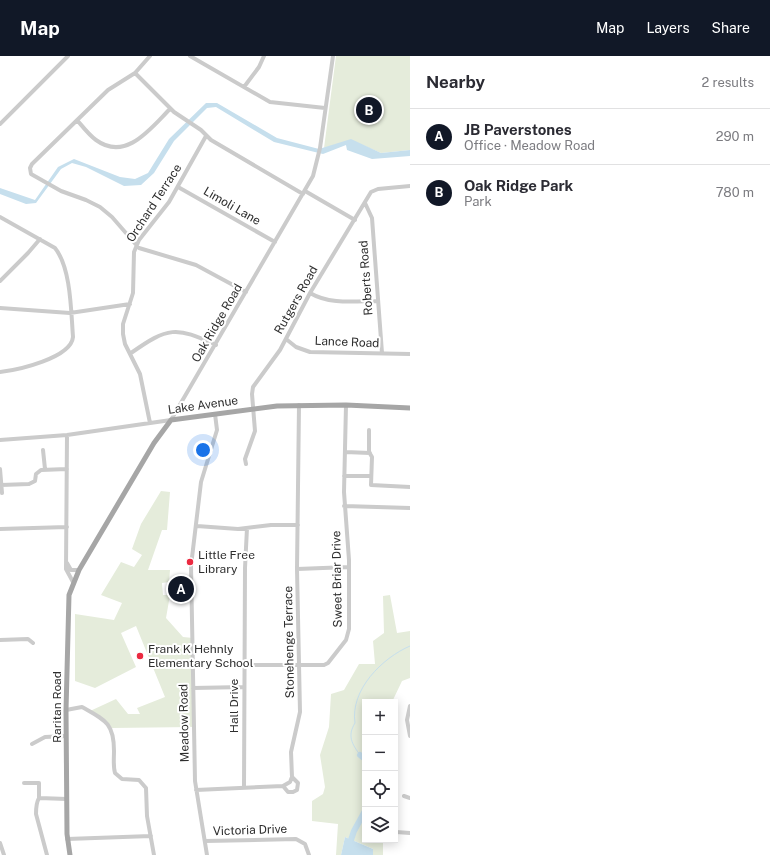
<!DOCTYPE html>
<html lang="en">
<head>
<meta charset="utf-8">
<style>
	body { margin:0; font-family:"Public Sans",sans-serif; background:#f2f2f3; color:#2b2b33 }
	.controls { position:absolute; right:12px; bottom:12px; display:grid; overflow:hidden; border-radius:0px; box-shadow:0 2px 10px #0003 }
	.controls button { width:36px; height:36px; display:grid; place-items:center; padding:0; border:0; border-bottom:1px solid #e1e1e2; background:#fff; color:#2b2b33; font:20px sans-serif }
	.you { position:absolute; left:203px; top:394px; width:14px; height:14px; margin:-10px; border:3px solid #fff; border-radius:50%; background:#1a73e8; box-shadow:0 0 0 6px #1a73e833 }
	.badge { display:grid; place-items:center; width:26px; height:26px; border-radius:50%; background:#111827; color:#fff; font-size:13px; font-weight:700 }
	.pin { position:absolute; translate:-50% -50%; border:2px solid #fff; box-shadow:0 1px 4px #0006 }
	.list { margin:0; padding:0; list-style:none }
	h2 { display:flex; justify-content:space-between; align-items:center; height:52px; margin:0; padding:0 16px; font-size:17px }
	h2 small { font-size:13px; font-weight:400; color:#7c7c81 }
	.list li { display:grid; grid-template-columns:26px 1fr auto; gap:12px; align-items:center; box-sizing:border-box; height:56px; padding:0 16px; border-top:1px solid #e1e1e2 }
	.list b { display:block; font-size:15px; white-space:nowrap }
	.list p { margin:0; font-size:13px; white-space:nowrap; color:#7c7c81 }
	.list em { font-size:13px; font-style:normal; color:#7c7c81 }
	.icon { flex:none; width:22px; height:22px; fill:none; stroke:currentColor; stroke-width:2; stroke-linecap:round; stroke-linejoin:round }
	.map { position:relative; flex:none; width:410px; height:799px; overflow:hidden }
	header { display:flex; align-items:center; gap:24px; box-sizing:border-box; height:56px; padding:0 20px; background:#111827; color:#fff }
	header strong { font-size:19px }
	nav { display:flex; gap:22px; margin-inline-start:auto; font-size:14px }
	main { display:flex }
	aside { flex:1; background:#fff }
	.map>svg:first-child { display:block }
	.green { fill:#e5ecdb }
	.water { fill:#c6dfed }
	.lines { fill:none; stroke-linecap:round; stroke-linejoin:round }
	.stream { stroke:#c6dfed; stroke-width:1 }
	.river { stroke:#c6dfed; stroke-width:6 }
	.minor { stroke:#cbcbcb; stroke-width:4 }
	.major { stroke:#a6a6a6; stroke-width:5 }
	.poi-dot { fill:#eb2940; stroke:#fff; stroke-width:1.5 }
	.labels { text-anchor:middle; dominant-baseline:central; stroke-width:4; stroke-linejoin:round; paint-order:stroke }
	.street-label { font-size:12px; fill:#2e2e2e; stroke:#fff }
	.poi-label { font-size:12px; fill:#2e2e2e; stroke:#fff; text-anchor:start }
</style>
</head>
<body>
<header>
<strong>Map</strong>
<nav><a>Map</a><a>Layers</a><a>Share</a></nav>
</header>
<main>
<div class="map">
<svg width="410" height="799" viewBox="0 0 410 799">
	<rect width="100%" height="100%" fill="#fff"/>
	<path class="green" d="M336,0H410V94L381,97L351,84L324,92Z
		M161,435L170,436L167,474H162L148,514H170L169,526L162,527L163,539H170L166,562L183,581L193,582V671L112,672L90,655L116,643L128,658H140L137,652L165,641L136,570L121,577L136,611L95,632L75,625V558L114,564L122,547L101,539L121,506L134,511L142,499L132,493L141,468Z
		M390,539L397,577L410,575V622L402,625L392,646H365V784H383V799H373V793L345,781L341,799H336L338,768L312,765V745L323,738L325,731L320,699L329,671L331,638L344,634L359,608H375L373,585L384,577L383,540Z"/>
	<path class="water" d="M206,47H217L277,82L319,93L351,83L381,97L410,94V100L372,103L347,94L346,89L323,98L274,86L216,51L207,52L174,85L154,117L141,129L124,130L86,111L72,107L61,113L36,147L26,148L0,138V132L35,144L58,111L74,103L120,121L135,123L148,117L169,83Z
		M345,781L373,793V799H341Z"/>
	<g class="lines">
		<path class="stream" d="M360,699C352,688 347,680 355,667C350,634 382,602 410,590"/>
		<path class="river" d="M360,699L365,703
			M346,799L354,775L365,755"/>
		<path class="minor" d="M150,0L135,17L108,34L32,108L30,112L31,118L61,135L86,144L100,151L112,161L139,192L196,209L246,236
			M190,0L270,46L325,52
			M135,17L174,56L201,74L211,84L303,138
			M244,31L259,11L264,0
			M77,64C83,71 89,79 96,84C126,106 151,72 170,53
			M0,68L68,0
			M178,131L275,186
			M305,135L355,164
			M365,147L372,162L382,297
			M0,161L55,192C71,212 71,255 73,281C71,302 18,314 0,316
			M0,225L28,197L40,183
			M310,237C330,249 356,245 378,245
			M0,252L70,257L130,248
			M286,283L296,291L310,296L410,298
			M131,297C168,271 176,270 216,289
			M150,367L140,318L125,288L123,278V268L133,237L134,196L139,184L169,146L206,80
			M369,374V396L372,401L371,429L410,431
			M67,379L66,513L73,526
			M0,384L67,379L171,364L313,120L320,92L333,0
			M43,394L45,413
			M345,396L370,397
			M246,408L245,403L255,375L252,338L253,331L280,294L310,237L371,136L378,133L410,130
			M0,413L2,437
			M344,420H370
			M1,429L29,428L35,425L36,418L41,414L67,413
			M344,450L410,452
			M197,470L238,473L271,469H298
			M0,473L67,471
			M67,507L71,514H79
			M297,513L349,511
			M0,584L28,583L33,587
			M245,609H324L328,607L346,584L349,573V504L344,436L346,349
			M193,632L244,631
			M410,650L407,664L410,680
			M66,654L82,651C105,664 114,667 114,695C114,702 113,710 115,717L122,723L139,724L146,732L147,760L154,799
			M32,688L45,681L66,680
			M24,727H39V742
			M283,730L288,736H293L297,734L298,727L292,721
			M244,732L245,512L247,472
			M196,734L283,730L290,726L292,721L291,696L300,656L297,513L299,349
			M404,740L410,742
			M396,776L410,777
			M67,783L151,780
			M205,785L296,783L305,788L309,799
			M0,787L4,799
			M47,799L36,758C36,752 36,747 39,742L67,743
			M207,799L195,725L191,510L201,426L217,374L215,358"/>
		<path class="major" d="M70,799L67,778L66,654L69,539L79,514L154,387L171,364L277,350L346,349L410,352"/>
	</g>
	<g class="poi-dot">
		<circle cx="190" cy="506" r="4"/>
		<circle cx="140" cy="600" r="4"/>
	</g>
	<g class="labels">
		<g class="street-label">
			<text transform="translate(154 147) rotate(-57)">Orchard Terrace</text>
			<text transform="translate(232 150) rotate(30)">Limoli Lane</text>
			<text transform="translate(366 222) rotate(-94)">Roberts Road</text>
			<text transform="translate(296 244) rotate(-61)">Rutgers Road</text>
			<text transform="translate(217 267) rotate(-60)">Oak Ridge Road</text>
			<text transform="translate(347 286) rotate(2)">Lance Road</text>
			<text transform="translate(203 349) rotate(-8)">Lake Avenue</text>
			<text transform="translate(337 523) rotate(-91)">Sweet Briar Drive</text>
			<text transform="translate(289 586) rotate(-91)">Stonehenge Terrace</text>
			<text transform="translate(234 650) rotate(-90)">Hall Drive</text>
			<text transform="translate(57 651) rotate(-90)">Raritan Road</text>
			<text transform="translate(184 667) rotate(-91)">Meadow Road</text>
			<text transform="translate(250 774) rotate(-2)">Victoria Drive</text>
		</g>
		<g class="poi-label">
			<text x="198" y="499">Little Free<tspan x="198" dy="14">Library</tspan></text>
			<text x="148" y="593">Frank K Hehnly<tspan x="148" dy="14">Elementary School</tspan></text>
		</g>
	</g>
</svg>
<div class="controls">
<button>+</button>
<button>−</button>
<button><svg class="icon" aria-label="locate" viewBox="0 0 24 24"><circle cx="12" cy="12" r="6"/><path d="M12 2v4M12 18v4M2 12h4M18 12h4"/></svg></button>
<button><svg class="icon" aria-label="layers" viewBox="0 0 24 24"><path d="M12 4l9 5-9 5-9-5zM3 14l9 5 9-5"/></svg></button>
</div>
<div class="you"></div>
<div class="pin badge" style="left:181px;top:533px">A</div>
<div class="pin badge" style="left:369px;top:54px">B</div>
</div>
<aside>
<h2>Nearby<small>2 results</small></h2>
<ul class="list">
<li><span class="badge">A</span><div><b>JB Paverstones</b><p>Office · Meadow Road</p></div><em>290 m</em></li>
<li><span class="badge">B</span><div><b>Oak Ridge Park</b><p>Park</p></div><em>780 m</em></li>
</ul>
</aside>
</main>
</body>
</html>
